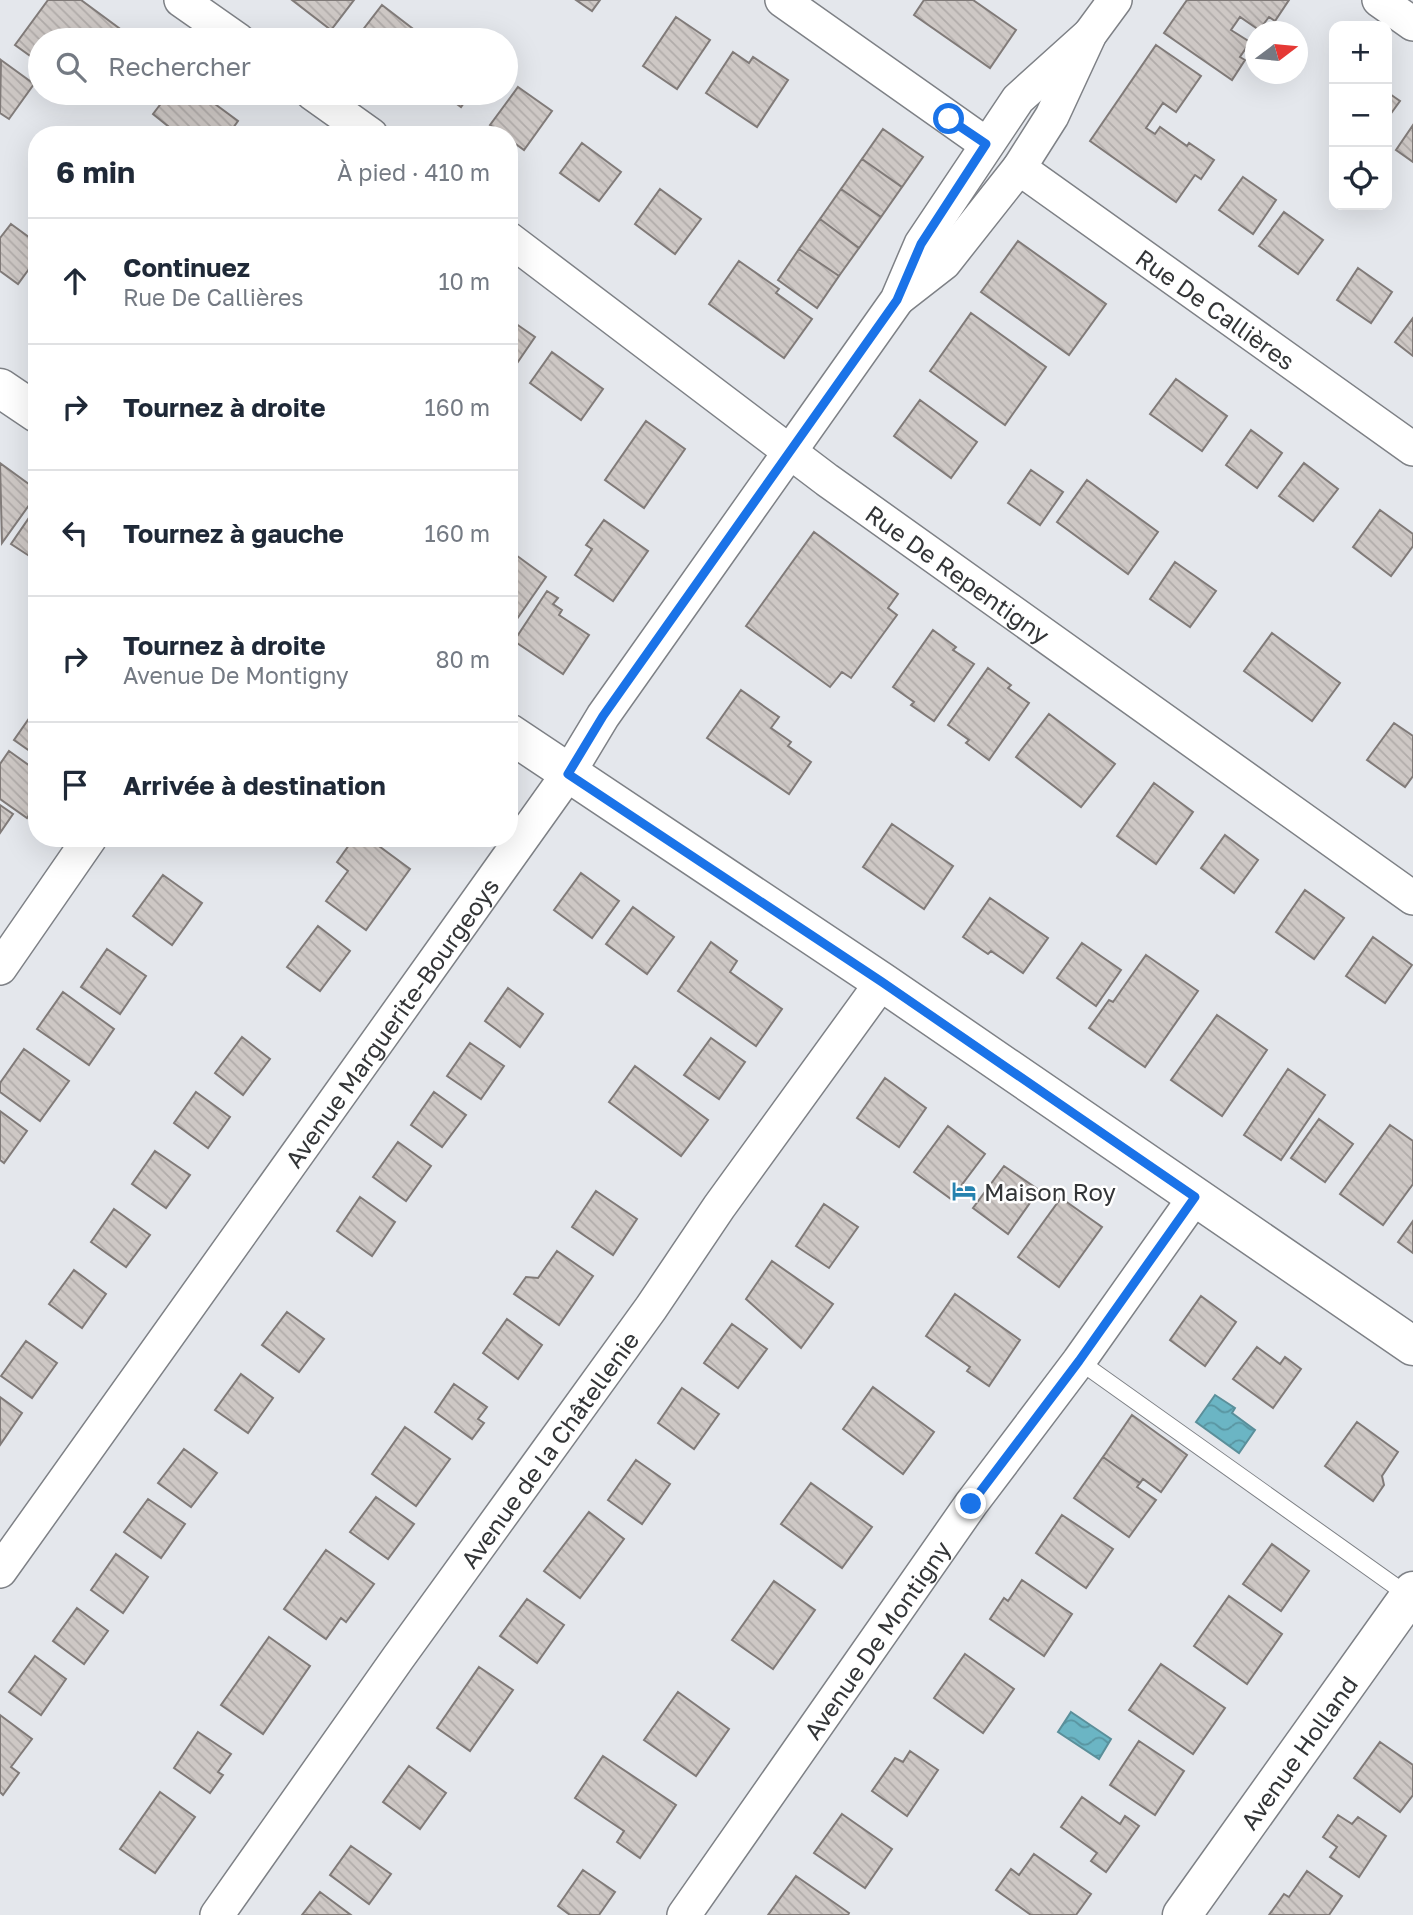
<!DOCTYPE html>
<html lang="fr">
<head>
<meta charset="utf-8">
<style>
	body { margin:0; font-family:"Golos Text",sans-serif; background:#f2f2f3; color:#1f2937 }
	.controls { position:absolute; right:21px; top:21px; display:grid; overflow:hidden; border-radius:14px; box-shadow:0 7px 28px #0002 }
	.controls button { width:63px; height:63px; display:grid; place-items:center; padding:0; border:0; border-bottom:2px solid #e0e1e3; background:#fff; color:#1f2937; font:35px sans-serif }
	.compass { position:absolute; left:1245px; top:21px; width:63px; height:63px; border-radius:50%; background:#fff; box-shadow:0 7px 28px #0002; rotate:74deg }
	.stop { position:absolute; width:21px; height:21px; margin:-16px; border:5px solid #1a73e8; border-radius:50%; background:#fff }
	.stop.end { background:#1a73e8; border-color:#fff; box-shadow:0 2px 7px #0008 }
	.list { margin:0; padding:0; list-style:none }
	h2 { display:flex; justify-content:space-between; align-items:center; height:91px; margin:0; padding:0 28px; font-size:30px }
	h2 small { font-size:23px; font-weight:400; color:#747a83 }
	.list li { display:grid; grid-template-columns:46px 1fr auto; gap:21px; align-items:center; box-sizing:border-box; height:126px; padding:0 28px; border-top:2px solid #e0e1e3 }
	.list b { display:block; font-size:26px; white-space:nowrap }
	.list p { margin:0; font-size:23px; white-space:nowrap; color:#747a83 }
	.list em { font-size:23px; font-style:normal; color:#747a83 }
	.icon { flex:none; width:38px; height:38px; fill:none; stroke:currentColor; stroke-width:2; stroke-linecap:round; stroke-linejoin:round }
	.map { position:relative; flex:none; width:1413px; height:1915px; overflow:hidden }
	.search { position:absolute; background:#fff; box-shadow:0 7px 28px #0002; left:28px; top:28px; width:490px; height:77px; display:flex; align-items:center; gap:18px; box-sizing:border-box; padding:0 24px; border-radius:38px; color:#747a83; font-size:26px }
	.panel { position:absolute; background:#fff; box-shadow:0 7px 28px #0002; left:28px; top:126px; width:490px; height:721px; border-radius:28px }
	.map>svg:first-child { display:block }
	.water { fill:url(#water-waves); stroke:#5a8f9a; stroke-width:2 }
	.building { fill:url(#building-back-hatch); stroke:#817b79; stroke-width:2 }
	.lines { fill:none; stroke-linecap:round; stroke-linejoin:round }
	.service-casing { stroke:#7e8186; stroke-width:18 }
	.minor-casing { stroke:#7e8186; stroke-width:36 }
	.secondary-casing { stroke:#7e8186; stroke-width:41 }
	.service { stroke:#fff; stroke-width:16 }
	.minor { stroke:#fff; stroke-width:33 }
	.secondary { stroke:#fff; stroke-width:38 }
	.route { stroke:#1a73e8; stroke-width:9 }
	.labels { text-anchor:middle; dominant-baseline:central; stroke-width:5; stroke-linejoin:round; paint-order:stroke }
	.street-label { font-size:24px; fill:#333537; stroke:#fff }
	.poi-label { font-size:24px; fill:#333537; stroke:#fff; text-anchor:start }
</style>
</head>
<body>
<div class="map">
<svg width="1413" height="1915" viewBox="0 0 1413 1915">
	<defs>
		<pattern id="water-waves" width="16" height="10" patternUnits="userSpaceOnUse" patternTransform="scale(1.75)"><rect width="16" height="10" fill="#6bb5c4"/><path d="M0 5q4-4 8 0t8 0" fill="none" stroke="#5994a0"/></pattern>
		<pattern id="building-back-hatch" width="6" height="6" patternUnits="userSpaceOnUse" patternTransform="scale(1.75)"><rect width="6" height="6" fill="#cec8c5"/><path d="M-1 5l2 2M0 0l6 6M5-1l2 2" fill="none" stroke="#b1acaa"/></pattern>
	</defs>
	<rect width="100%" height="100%" fill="#e4e7ec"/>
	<path class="water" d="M1215,1395L1235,1408L1232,1413L1255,1430L1239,1453L1196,1422Z
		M1071,1712L1111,1739L1099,1759L1058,1732Z"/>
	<path class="building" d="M48,0H81L127,34L122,40H40V63L15,45Z
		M292,0H354L331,30Z
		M576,0H600L592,11Z
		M924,0H973L1016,30L990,68L914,15Z
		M1187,0H1289L1275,21L1269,17L1259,30L1240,17L1231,30L1250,42L1240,57L1245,60L1232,80L1164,33Z
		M382,5L421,35L417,40H355Z
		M676,17L710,40L677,89L643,66Z
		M1156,45L1201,76L1176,112L1163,103L1146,128L1155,134L1160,127L1187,146L1189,143L1214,160L1201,179L1195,175L1176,202L1090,141Z
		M733,52L749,63L753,57L788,80L757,127L706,93Z
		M1,60L34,84L9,119L0,113Z
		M518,87L552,111L524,150L509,139V135H504L490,125Z
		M1387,92L1400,101L1387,119Z
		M169,93H200L238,121L228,135H179L153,114Z
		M442,93H471L461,107Z
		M1413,125V162L1396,150Z
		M883,129L923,157L902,187L862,159Z
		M582,143L621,172L599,201L560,173Z
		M862,159L902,187L881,217L841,189Z
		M1243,177L1276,200L1253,234L1219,210Z
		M660,189L701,219L675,254L635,224Z
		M841,189L881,217L859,248L820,219Z
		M1284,212L1323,240L1298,274L1259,246Z
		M820,219L859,248L839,276L799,249Z
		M11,224L37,243V258L18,284L0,271V238Z
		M1018,241L1106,304L1069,355L981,292Z
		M799,249L839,276L817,308L778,280Z
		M739,261L779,289L776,293L812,319L784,358L709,304Z
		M1358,268L1392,292L1371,323L1337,300Z
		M971,313L1046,367L1005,425L930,371Z
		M1413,318V356L1395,342Z
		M509,319L535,337L511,372L509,371Z
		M552,352L603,389L581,420L530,383Z
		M1176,379L1227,416L1202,451L1150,414Z
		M920,400L977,442L951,478L894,436Z
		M646,421L685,449L644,508L605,480Z
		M1251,430L1282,453L1257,488L1226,465Z
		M0,463L37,490V494L2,543Z
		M1304,463L1338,489L1313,521L1279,496Z
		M1031,470L1063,492L1040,525L1008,503Z
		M1087,480L1158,532L1128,574L1057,522Z
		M37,506V561L11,544Z
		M1380,510L1413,534V546L1391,576L1353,547Z
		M604,520L648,551L613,601L575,575L592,549L586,545Z
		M814,532L898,594L888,608L897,615L851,678L842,672L830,687L746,626Z
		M509,550L546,577L510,629H509Z
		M1175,562L1216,591L1190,627L1150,599Z
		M547,591L558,598L553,604L562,610L559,615L589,635L563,674L514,641Z
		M933,630L956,647L953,650L974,664L934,721L911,705L914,702L893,687Z
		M1272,633L1340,683L1312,721L1244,671Z
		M988,668L1011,685L1008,688L1029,703L989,760L966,743L969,740L948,725Z
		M741,690L779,717L771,728L791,742L788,746L811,762L789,794L707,738Z
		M37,707V756L14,740Z
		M1049,714L1115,764L1081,807L1016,757Z
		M1394,723L1413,736V776L1405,787L1367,760Z
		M9,751L37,771V792L33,796L37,799V804L27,818L0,799V764Z
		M1154,783L1193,812L1156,864L1117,836Z
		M0,805L13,814L0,833Z
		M892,824L953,866L924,909L863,867Z
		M1225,835L1258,860L1234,893L1201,868Z
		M354,838H368L410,869L366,930L326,901L348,871L337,862Z
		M581,873L619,901L592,938L554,910Z
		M163,875L202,903L172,945L133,916Z
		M1305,890L1344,918L1314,959L1276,932Z
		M990,898L1048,938L1023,973L991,951L988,954L963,937Z
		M633,907L674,937L647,974L606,944Z
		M318,926L350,951L320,991L287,967Z
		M1373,937L1412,965L1385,1003L1346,976Z
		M711,942L737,961L730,972L782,1009L756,1046L678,991Z
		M1082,943L1121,970L1096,1006L1057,978Z
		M107,949L146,976L120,1014L81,987Z
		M1146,955L1198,991L1145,1067L1089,1028L1109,1000L1113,1002Z
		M508,988L543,1014L520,1047L485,1021Z
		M63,992L114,1029L89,1065L37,1029Z
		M1217,1015L1267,1050L1222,1116L1171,1080Z
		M242,1037L270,1059L243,1095L215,1073Z
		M711,1038L745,1062L719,1099L684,1075Z
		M470,1043L504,1066L481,1099L447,1076Z
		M24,1049L69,1081L40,1121L0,1092V1083Z
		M635,1066L708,1120L681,1156L609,1102Z
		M1288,1069L1325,1095L1281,1160L1244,1135Z
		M885,1078L926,1108L899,1147L857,1118Z
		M196,1092L230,1117L208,1148L174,1123Z
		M434,1092L466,1115L442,1147L411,1125Z
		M0,1111L27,1131L4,1163L0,1160Z
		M1319,1119L1353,1144L1325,1182L1291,1158Z
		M1390,1125L1413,1141V1184L1383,1225L1340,1194Z
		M948,1126L985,1154L951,1199L914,1172Z
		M398,1142L431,1166L406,1201L373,1177Z
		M155,1151L190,1175L166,1208L132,1184Z
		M1004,1166L1039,1190L1008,1234L973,1208Z
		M596,1191L637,1219L613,1255L572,1227Z
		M360,1197L395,1222L372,1256L337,1231Z
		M1061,1198L1102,1227L1059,1287L1018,1257Z
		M824,1204L858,1227L829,1268L796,1246Z
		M114,1209L150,1235L126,1267L91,1242Z
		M1413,1221V1253L1398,1242Z
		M557,1251L593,1276L559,1325L514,1294L526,1277L538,1278Z
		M772,1261L833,1304L801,1348L746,1299Z
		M74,1270L106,1294L82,1328L49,1304Z
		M955,1294L1020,1340L989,1386L967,1371L970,1367L926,1336Z
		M1201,1296L1236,1322L1205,1366L1170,1340Z
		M287,1312L324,1339L299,1372L262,1345Z
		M507,1319L542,1345L518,1379L483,1353Z
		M732,1324L767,1349L738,1388L704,1363Z
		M26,1341L57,1363L32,1398L1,1376Z
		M1257,1347L1280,1364L1285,1357L1301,1369L1273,1408L1233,1379Z
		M241,1374L273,1398L248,1433L215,1410Z
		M454,1384L487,1407L478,1419L484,1423L472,1439L435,1412Z
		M873,1387L934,1432L903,1474L843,1429Z
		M682,1388L719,1414L694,1449L658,1423Z
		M0,1397L22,1413L0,1445Z
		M1132,1415L1187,1455L1161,1492L1143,1479L1140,1483L1103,1457Z
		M1357,1422L1398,1452L1382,1476L1384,1485L1373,1501L1325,1466Z
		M405,1427L450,1459L416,1506L372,1474Z
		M184,1449L217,1473L191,1507L158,1483Z
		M1103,1457L1140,1483L1137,1487L1156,1500L1129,1537L1074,1498Z
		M636,1460L670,1484L642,1524L608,1500Z
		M811,1483L872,1527L842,1568L781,1524Z
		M376,1497L414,1524L388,1559L350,1532Z
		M148,1499L185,1524L161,1558L124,1532Z
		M589,1512L624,1539L580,1598L544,1571Z
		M1062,1515L1113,1549L1086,1588L1036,1553Z
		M1272,1544L1309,1571L1281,1611L1243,1584Z
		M326,1550L374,1584L346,1622L341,1618L326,1639L284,1609Z
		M116,1554L148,1577L123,1613L91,1590Z
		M1022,1580L1072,1614L1044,1656L990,1619L1004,1598L1008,1601Z
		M774,1581L815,1610L773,1669L732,1640Z
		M1229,1596L1282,1634L1247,1684L1194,1646Z
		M527,1599L564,1625L537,1663L500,1636Z
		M77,1608L108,1631L84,1664L53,1641Z
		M269,1637L310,1666L263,1734L221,1705Z
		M965,1654L1014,1689L983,1733L934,1698Z
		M35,1656L66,1679L41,1715L9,1692Z
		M1161,1664L1225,1708L1193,1754L1129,1710Z
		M479,1667L513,1690L470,1751L437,1728Z
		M678,1692L729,1729L696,1776L644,1740Z
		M0,1715L32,1739L11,1767L19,1773L3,1795L0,1792Z
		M198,1732L231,1754L218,1772L223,1775L210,1793L174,1768Z
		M1139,1741L1184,1771L1155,1815L1110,1785Z
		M1380,1742L1413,1765V1795L1400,1812L1354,1778Z
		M910,1751L938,1770L907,1816L872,1791L895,1758L903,1762Z
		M603,1756L676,1805L640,1858L617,1842L624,1831L575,1798Z
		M409,1766L446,1793L420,1829L383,1802Z
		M160,1792L195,1817L155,1873L120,1849Z
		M1082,1797L1120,1824L1125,1816L1139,1826L1106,1872L1091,1861L1097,1853L1061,1827Z
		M842,1814L892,1849L865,1888L814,1853Z
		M1338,1815L1352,1824L1358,1817L1386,1836L1359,1877L1330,1857L1337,1847L1323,1837Z
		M351,1846L391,1874L369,1904L330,1875Z
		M1034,1854L1091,1894L1076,1915H1031L996,1890L1011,1869L1019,1875Z
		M583,1870L615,1892L599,1915H570L558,1906Z
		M1307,1871L1342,1896L1329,1915H1269L1284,1894L1289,1897Z
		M796,1876L849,1913L848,1915H768Z
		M320,1892L351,1915H302Z"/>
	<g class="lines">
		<g class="service-casing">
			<path id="service" d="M1079,1361L1409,1596"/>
		</g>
		<g class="minor-casing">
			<g id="minor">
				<path d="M181,0L238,40"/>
				<path d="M782,0L986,144"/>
				<path d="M1379,0L1413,24"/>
				<path d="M312,93L371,135"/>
				<path id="s1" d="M1019,168L1413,449"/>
				<path id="s2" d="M509,239L827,480L1413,898"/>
				<path d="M899,298L944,263L1019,168L1052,116L1090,34L1115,0"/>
				<path d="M0,968L90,838"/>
				<path id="s3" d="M0,1571L568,774L603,716L897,300L921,244L1018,99L1090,34"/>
				<path id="s4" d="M217,1915L398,1658L651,1308L719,1207L882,982"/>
				<path id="s5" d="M684,1915L971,1504L1079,1361L1195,1197"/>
			</g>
		</g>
		<g class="secondary-casing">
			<g id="secondary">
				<path d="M0,388L37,413"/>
				<path d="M509,733L882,982L1413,1346"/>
				<path id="s6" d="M1182,1915L1413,1591"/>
			</g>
		</g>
		<use href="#service" class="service"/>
		<use href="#minor" class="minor"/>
		<use href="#secondary" class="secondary"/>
	</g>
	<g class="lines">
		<path class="route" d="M949,119L986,144L921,244L897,300L603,716L568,774L882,982L1195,1197L1079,1361L971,1504"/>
	</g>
	<defs>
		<g id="hotel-bare" transform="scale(1.89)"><path d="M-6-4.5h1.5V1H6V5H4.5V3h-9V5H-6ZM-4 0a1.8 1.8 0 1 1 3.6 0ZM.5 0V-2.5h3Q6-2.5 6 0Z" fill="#2682af" stroke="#fff" stroke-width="2.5" paint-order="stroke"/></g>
	</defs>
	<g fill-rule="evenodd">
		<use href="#hotel-bare" x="964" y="1191"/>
	</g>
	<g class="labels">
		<g class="street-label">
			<text stroke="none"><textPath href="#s1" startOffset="242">Rue De Callières</textPath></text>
			<text stroke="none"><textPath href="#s2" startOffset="560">Rue De Repentigny</textPath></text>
			<text stroke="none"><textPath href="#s3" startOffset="674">Avenue Marguerite-Bourgeoys</textPath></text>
			<text stroke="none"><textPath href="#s4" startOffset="572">Avenue de la Châtellenie</textPath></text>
			<text stroke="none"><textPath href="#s5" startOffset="336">Avenue De Montigny</textPath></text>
			<text stroke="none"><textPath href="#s6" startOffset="200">Avenue Holland</textPath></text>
		</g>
		<g class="poi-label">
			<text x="984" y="1191">Maison Roy</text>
		</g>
	</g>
</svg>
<div class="controls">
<button>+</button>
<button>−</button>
<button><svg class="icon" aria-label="locate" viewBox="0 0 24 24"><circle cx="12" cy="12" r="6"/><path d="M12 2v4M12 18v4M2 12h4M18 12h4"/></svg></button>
</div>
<svg class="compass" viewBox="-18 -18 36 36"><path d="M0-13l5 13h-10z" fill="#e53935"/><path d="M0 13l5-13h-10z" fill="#747a83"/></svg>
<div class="stop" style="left:949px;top:119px"></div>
<div class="stop end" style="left:971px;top:1504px"></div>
<div class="search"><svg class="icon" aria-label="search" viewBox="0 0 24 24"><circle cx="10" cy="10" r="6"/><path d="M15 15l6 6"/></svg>Rechercher</div>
<section class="panel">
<h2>6 min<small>À pied · 410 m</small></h2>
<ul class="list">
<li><svg class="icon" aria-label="ahead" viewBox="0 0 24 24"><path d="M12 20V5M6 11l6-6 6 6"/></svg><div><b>Continuez</b><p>Rue De Callières</p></div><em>10 m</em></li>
<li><svg class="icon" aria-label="right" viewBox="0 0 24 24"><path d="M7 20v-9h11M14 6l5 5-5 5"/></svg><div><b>Tournez à droite</b></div><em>160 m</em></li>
<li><svg class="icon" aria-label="left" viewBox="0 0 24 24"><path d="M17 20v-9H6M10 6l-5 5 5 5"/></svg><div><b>Tournez à gauche</b></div><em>160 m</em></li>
<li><svg class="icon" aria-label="right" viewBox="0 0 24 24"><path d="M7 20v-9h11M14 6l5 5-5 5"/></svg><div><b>Tournez à droite</b><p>Avenue De Montigny</p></div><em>80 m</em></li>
<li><svg class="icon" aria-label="arrive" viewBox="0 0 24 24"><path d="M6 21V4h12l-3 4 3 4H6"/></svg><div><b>Arrivée à destination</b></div></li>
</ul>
</section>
</div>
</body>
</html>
